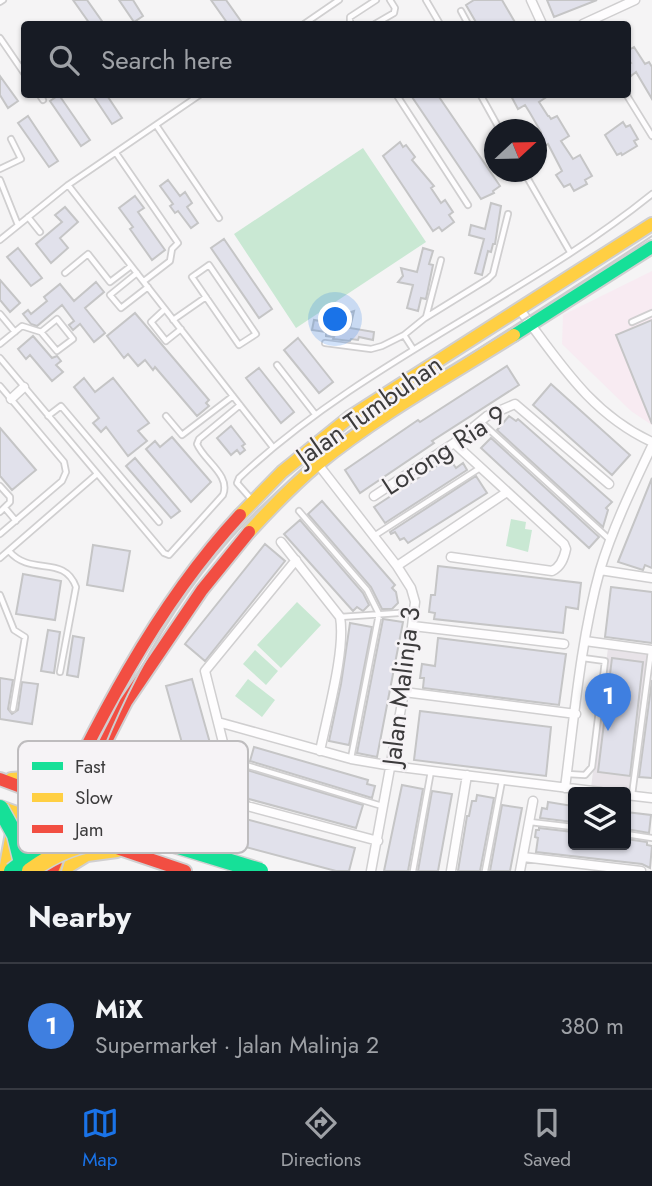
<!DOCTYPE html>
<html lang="en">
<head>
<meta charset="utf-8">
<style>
	body { margin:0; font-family:Jost,sans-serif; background:#20242c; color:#f1f3f6 }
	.controls { position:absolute; right:21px; bottom:21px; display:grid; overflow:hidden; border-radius:7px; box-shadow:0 2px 5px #0004 }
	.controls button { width:63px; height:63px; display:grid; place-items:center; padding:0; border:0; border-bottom:2px solid #363941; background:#171b24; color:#f1f3f6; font:35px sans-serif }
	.compass { position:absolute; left:484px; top:119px; width:63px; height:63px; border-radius:50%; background:#171b24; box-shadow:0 2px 5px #0004; rotate:68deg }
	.you { position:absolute; left:336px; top:320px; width:24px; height:24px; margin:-18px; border:5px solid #fff; border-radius:50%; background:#1a73e8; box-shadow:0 0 0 10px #1a73e833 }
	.badge { display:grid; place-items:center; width:46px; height:46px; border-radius:50%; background:#1a73e8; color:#fff; font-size:23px; font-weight:700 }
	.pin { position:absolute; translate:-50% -58px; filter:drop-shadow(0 2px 4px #0008) }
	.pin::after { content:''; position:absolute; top:37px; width:24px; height:21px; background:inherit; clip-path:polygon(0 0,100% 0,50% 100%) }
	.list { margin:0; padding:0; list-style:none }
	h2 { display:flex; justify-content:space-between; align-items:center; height:91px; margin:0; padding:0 28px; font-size:30px }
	h2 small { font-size:23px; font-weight:400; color:#9ea1a6 }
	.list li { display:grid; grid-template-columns:46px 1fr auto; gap:21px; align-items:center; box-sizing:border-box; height:126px; padding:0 28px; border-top:2px solid #363941 }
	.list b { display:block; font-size:26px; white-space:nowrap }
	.list p { margin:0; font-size:23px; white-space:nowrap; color:#9ea1a6 }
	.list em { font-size:23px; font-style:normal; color:#9ea1a6 }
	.icon { flex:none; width:38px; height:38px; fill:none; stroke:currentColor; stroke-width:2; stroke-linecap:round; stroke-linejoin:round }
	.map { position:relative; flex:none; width:652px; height:871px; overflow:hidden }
	.search { position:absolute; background:#171b24; box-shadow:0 2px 5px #0004; left:21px; right:21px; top:21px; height:77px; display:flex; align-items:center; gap:18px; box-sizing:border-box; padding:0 24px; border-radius:7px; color:#9ea1a6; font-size:26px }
	.sheet { height:217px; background:#171b24 }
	nav { display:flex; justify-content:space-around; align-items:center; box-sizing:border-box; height:98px; border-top:2px solid #363941; background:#171b24; font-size:19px; color:#9ea1a6 }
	nav a { display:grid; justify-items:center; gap:4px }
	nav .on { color:#1a73e8 }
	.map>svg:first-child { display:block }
	.built { fill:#e8e3e8 }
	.education { fill:#f8ebf2 }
	.green { fill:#c9e8d3 }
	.building { fill:#e1e1eb; stroke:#c5c5c6; stroke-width:2 }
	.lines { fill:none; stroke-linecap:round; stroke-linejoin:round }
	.lane-casing { stroke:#d0cfd0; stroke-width:8 }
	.street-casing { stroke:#d0cfd0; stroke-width:11 }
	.fast-casing { stroke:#d0cfd0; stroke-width:16 }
	.slow-casing { stroke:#d0cfd0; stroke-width:16 }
	.jam-casing { stroke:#d0cfd0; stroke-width:16 }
	.lane { stroke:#fefdfe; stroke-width:4.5 }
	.street { stroke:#fefdfe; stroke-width:8 }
	.fast { stroke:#16e098; stroke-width:12 }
	.slow { stroke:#ffcf43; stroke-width:12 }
	.jam { stroke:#f24e42; stroke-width:12 }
	.tram { stroke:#cecdce; stroke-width:2 }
	.fast-bridge-casing { stroke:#d0d0d0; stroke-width:19; stroke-linecap:butt }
	.slow-bridge-casing { stroke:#d0d0d0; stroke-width:19; stroke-linecap:butt }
	.fast-bridge { stroke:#16e098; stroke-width:16 }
	.slow-bridge { stroke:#ffcf43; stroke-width:16 }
	.labels { text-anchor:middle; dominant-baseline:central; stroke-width:5; stroke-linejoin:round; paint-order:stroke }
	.street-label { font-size:26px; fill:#3c3b3c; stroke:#f6f3f6 }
	.key { fill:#f6f3f6; stroke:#bebcbe; stroke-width:2 }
	.key-label { font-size:19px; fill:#3c3b3c }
</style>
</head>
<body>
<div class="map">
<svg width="652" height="871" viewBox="0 0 652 871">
	<rect width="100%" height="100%" fill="#f5f4f5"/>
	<path class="built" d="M608,648L648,653L631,792L591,788Z"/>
	<path class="education" d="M652,271V425L631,411L562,344L563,315Z"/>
	<path class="green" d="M363,148L426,242L296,328L234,234Z
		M511,519L526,522L525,529L532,530L528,552L506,546Z
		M297,602L321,625L281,668L257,645Z
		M255,650L278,671L266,685L243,664Z
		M248,679L275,700L262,717L235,696Z"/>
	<path class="building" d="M73,0H87L104,24H90Z
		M119,0H133L143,16L134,22Z
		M211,0H226L243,24H228Z
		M474,0H502L516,24H477L466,5Z
		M547,0H597L554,17Z
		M634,47L645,64L649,62L652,67V99L636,72L631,76L627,70V65L631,63L627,58V51Z
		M0,76L18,101L8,108L0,95Z
		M92,94H106L122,118L112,124Z
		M410,94H437L500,186L493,191L494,193L481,199Z
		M510,94H551L539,102L548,116H549L551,119L557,116L569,136L561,141L573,159L580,155L592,176L585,180L587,184L574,191L570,184L564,187L556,175L562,171L548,144L541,148L536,140V134L541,132L530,113L525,105L518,109Z
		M59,95L90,140L81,146L50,101Z
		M28,116L58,161L49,167L18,123Z
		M623,122L626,127L630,125L638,139L634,141L637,146L622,155L621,153L617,155L605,135Z
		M400,142L403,147L406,145L415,157L412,160L434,186L431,188L441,203L445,200L453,212L449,215L454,222L442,231L439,227L433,231L383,156Z
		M168,180L180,196L185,192L192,203L187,207L198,223L191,228L178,211L175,213L170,206L173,204L160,186Z
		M135,196L144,208L138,212L165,250L152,260L130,229L133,227L119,208Z
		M491,203L501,206L495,244H493L491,252L488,251L482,275L475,273L484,239L469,235L471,225L485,229Z
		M65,207L78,222L60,238L68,248L51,263L36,244L62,222L55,215Z
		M224,239L272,309L259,318L211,248Z
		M18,248L42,278L31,286L7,257Z
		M423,248L433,251L429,264L433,265L426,299L421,298L418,311L407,308L413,285L398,282L403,276L401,268L417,272Z
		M0,280L20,303L10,312L0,300Z
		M96,282L104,292L85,308L105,333L94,342L80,324L73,330L69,325L74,321L62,305L37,326L31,324L23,314L28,310L31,314L47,301L44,297L60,284L74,301Z
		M340,309L348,313L354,311L350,328L374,332L373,340L359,337L358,340L351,339L350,341L333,339L334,337L326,336V332L312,330L314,320L338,324Z
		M135,313L209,400L206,403L209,406L197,416L155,367L153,370L145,360L138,366L128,354L124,358L107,336Z
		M652,320V424L616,335Z
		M33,336L52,358L57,356L61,361L56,365L63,372L52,381L30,355L26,359L18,349Z
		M298,338L333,382L319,393L284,350Z
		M507,366L519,385L432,441L434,443L360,493L345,470L418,420L420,422Z
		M259,368L294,412L281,423L246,378Z
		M84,378L95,392L113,378L149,423L138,431L147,441L128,456L106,427L101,432L93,423L99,418L74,387Z
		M551,384L630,455L612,475L533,405Z
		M509,416L516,421L518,419L612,502L606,508L608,510L603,527L497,430Z
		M231,426L245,444L242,446L245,450L240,454L237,450L231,455L217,438Z
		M0,428L36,470L12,490L0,476Z
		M172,437L211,482L191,502L146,449L155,441L160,447Z
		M491,438L599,537L589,548L481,448Z
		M135,458L180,511L171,518L126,466Z
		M449,458L456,468L463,463L467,470L385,523L374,507Z
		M476,476L487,493L408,543L404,538L400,540L395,532L391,534L390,532Z
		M652,478V568L645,565L643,570L618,562Z
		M322,501L395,585L392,588L396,592L398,603L392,609H382L371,587L308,514Z
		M300,520L363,593L369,605L363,611L357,607L353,611L284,534Z
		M265,544L285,561L205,661L185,644Z
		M93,545L130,551L123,591L87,585Z
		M438,566L581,583L578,609L566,607L563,633L434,619L435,613L429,612L431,595H435Z
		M23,574L61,581L55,620L16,614Z
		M611,587L652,592V643L605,637Z
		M383,619L403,622L377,757L357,753Z
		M350,623L372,627L349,745L329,741L341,684Z
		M48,630L60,632L54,673L41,671Z
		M73,636L84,638L78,677L67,675Z
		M438,638L566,654L559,705L423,688L424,678H420L422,664L435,666Z
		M612,658L643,662L630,776L598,772Z
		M0,678L13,680L8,709L12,714L18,710L22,682L38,684L32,724L0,719Z
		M192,679L228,807L202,814L166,686Z
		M652,680V778L639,777Z
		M420,711L551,727L546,776L414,760Z
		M254,747L368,780L367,784L375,786L372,798L250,761Z
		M247,770L363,805L356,828L249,799L245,794L247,789L241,787L239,780L241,771L246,773Z
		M402,785L423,789L408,871H384Z
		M432,791L452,794L438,871H418Z
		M477,795L494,798L480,871H458L467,816H469L472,801H476Z
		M548,802L573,806V822L540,818L542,808L547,809Z
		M502,805L522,808L510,871H490Z
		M626,812L651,815L649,833L626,829Z
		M234,816L355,848L349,871H336L227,842Z
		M539,828L573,832V845H626V839L647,842V845L652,846L650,868L642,864L536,852L538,838L535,837L536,830H539Z"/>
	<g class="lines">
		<g class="lane-casing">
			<path id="lane" d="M426,0L440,24
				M0,2L3,0
				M461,11L468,24
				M304,24L339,0
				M350,24V17L376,0
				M375,24L394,13L395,8L390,0
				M0,38L24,73
				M39,94L43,100
				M396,94L468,205
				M480,94L500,130
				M626,94L652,136
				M156,125L219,218
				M116,153L178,243L172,249L170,261L144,281
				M0,169L21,159L11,139
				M524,172L570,252
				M0,180L18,225
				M68,185L272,446
				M28,217L40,232
				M0,240L68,185L201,94
				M209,265L256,334L239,345L192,277Z
				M65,273L88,254L110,282L131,266
				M137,273L110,295L121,308L148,287
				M165,309L151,322L166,341L181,329
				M0,314L15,332
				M426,317L441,260
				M173,320L206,297
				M632,322L652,313
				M404,335L413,349
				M325,343L371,349L382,346L404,335L425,318L488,279L493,274L508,214
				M0,344L22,326L41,332L57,351L73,339L57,319L41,332
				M0,358L164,553L169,555L223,495C231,475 204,461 197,444L199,439L240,405
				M277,365L315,414
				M0,386L64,462L66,472L62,481L0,534
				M48,416L61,406L159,522
				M166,416L182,435L233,396
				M481,422L609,539
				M0,486L10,497V502L0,512
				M252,500L237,483L239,478C362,362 522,299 652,194
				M5,508L16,521
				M299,511L367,590L379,614L351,758
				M374,536L480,468
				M9,551C31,577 64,554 76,587L60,672
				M0,558L97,474
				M0,595L14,630L25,637L13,709
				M340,617L413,612
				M229,760L382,806
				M567,774L585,775L592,767L605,661L583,658
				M632,795L651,651
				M530,822L573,827
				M626,834L652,838
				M413,871L431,771
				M485,871L502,781"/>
		</g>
		<g class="street-casing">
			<path id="street" d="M531,0L542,24
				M583,24L635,0
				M520,310C560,363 590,413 652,442
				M11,399L24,387
				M307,450L397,566L411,588L415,602L404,692L371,871
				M374,496L454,443L487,416L515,404L609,484
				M281,542L340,617C346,649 327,716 320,751
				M451,557L552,571C561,567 564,558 566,549L564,544L454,443
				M296,560L205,671L236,794L247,806L378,841
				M397,566L507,492
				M600,570L652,578
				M413,626L564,644
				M585,641L652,650
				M404,692L576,714
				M218,722L351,759L392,766L601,792
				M565,788C574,718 581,638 600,570C613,527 633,486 652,446
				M626,795L652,798
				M523,857L641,871
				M451,871L467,775
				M520,871L533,801"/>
		</g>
		<g class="fast-casing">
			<path id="fast" d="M514,335L652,247"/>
		</g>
		<g class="slow-casing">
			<path id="slow" d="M240,515L282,472L350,417L652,224
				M249,532C271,508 293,485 318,464C378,415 449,376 514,335
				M11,779C42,778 66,767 88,745
				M0,807L78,835
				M5,871L12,833
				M61,871L87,855L117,851"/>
		</g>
		<g class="jam-casing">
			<path id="jam" d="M104,745C100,780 102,797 127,823
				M0,779L128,827
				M99,842L185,871
				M33,855C91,736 149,613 240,515
				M52,871L104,745L126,702L202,590L249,532"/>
		</g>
		<use href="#lane" class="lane"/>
		<use href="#street" class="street"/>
		<use href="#fast" class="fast"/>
		<use href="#slow" class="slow"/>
		<use href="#jam" class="jam"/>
		<path class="tram" d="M61,871C97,751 146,633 231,538C269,496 324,448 370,416C399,395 431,379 461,360C525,319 589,278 652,236"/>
		<g class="fast-bridge-casing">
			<path id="fast-bridge" d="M0,808L15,835L24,871
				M12,871L39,850L61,839L92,830L123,829L260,871"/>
		</g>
		<g class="slow-bridge-casing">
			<path id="slow-bridge" d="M30,871C63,847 100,835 141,843"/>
		</g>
		<use href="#fast-bridge" class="fast-bridge"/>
		<use href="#slow-bridge" class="slow-bridge"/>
	</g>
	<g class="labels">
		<g class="street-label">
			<text transform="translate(369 410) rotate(-35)">Jalan Tumbuhan</text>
			<text transform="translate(444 450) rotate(-33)">Lorong Ria 9</text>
			<text transform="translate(401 686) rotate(-83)">Jalan Malinja 3</text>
		</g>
	</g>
	<rect x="18" y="741" width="230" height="112" rx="10" class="key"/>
	<rect x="32" y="762" width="31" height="8" fill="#16e098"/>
	<rect x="32" y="793" width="31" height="9" fill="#ffcf43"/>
	<rect x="32" y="825" width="31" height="8" fill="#f24e42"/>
	<g class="key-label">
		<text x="75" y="773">Fast</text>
		<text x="75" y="804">Slow</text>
		<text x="75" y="836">Jam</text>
	</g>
</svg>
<div class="controls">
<button><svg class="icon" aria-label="layers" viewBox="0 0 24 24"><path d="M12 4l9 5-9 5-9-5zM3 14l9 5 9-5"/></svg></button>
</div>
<svg class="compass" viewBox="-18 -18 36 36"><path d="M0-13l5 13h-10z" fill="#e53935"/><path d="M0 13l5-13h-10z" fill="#9ea1a6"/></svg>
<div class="you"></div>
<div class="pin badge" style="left:608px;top:731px;background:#3f7fe0">1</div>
<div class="search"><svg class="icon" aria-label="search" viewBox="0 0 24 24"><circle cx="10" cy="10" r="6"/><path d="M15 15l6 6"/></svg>Search here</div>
</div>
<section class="sheet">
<h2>Nearby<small></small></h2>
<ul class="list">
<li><span class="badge" style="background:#3f7fe0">1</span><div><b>MiX</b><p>Supermarket · Jalan Malinja 2</p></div><em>380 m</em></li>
</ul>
</section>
<nav>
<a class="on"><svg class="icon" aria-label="map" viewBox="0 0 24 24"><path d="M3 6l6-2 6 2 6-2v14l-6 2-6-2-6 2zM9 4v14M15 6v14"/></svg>Map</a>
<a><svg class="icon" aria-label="directions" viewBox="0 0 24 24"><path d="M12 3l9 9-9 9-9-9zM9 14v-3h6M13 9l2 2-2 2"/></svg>Directions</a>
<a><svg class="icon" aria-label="saved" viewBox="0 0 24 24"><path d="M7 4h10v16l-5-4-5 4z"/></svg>Saved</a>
</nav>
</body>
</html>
